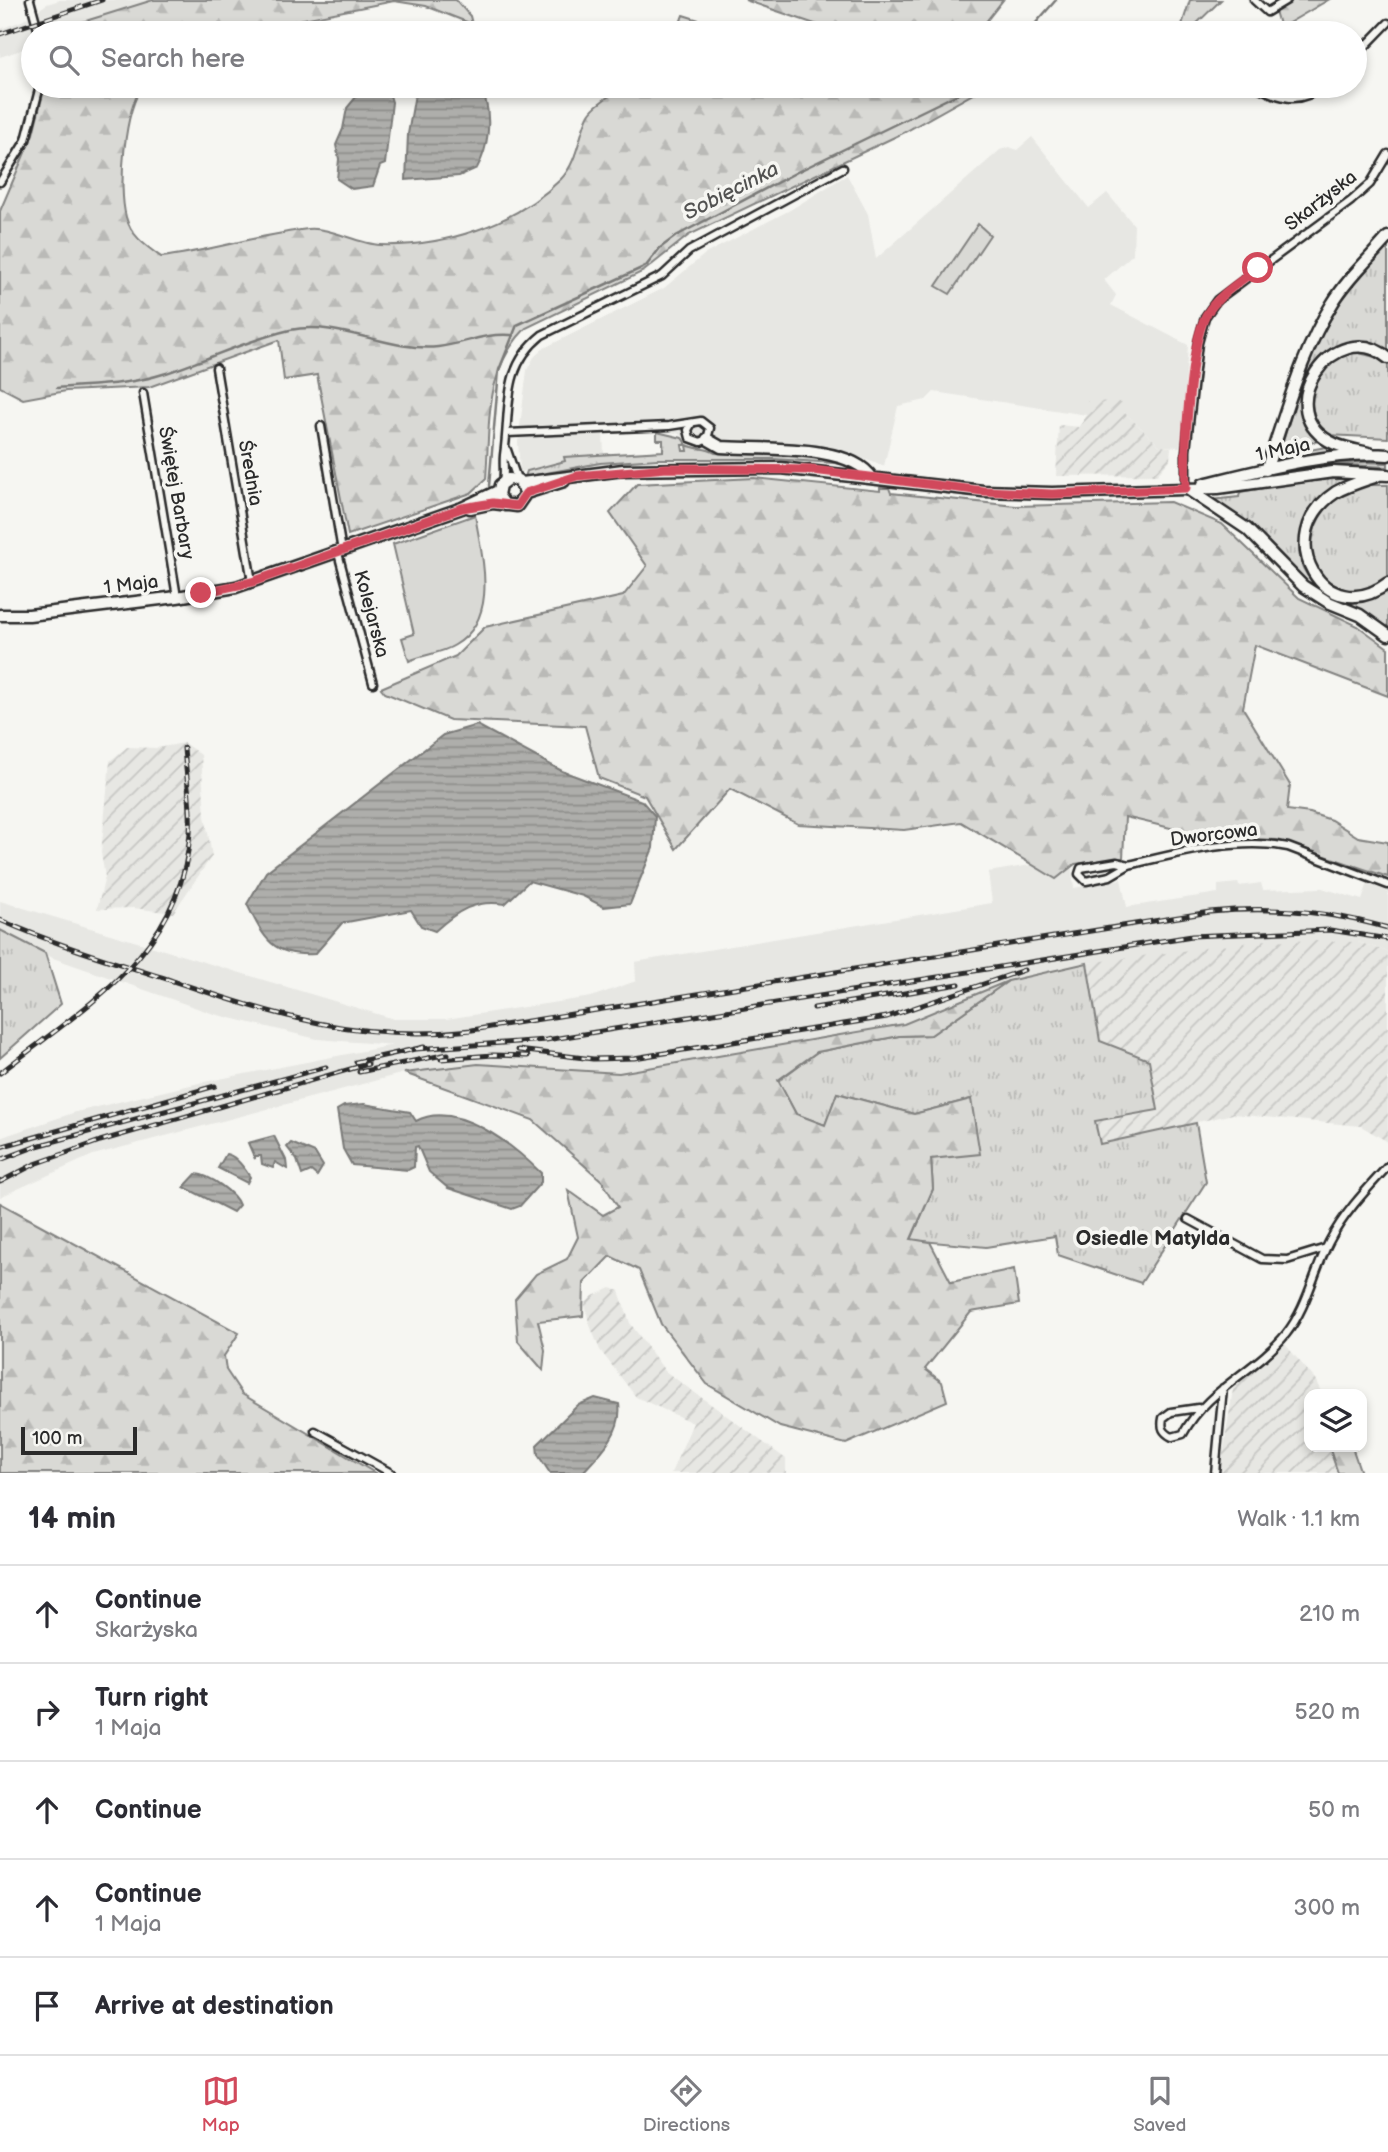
<!DOCTYPE html>
<html lang="en">
<head>
<meta charset="utf-8">
<style>
	body { margin:0; font-family:"Balsamiq Sans",sans-serif; background:#f7f7f7; color:#2b2b33 }
	.controls { position:absolute; right:21px; bottom:21px; display:grid; overflow:hidden; border-radius:14px; box-shadow:0 4px 10px #0003 }
	.controls button { width:63px; height:63px; display:grid; place-items:center; padding:0; border:0; border-bottom:2px solid #e1e1e2; background:#fff; color:#2b2b33; font:35px sans-serif }
	.scale { position:absolute; left:21px; bottom:18px; width:116px; box-sizing:border-box; padding-left:7px; border:4px solid #2b2b2b; border-top:0; font-size:19px; line-height:24px; white-space:nowrap; color:#2b2b2b; -webkit-text-stroke:5px #f6f6f2; paint-order:stroke }
	.stop { position:absolute; width:21px; height:21px; margin:-16px; border:5px solid #d1495b; border-radius:50%; background:#fff }
	.stop.end { background:#d1495b; border-color:#fff; box-shadow:0 2px 7px #0008 }
	.list { margin:0; padding:0; list-style:none }
	h2 { display:flex; justify-content:space-between; align-items:center; height:91px; margin:0; padding:0 28px; font-size:30px }
	h2 small { font-size:23px; font-weight:400; color:#7c7c81 }
	.list li { display:grid; grid-template-columns:46px 1fr auto; gap:21px; align-items:center; box-sizing:border-box; height:98px; padding:0 28px; border-top:2px solid #e1e1e2 }
	.list b { display:block; font-size:26px; white-space:nowrap }
	.list p { margin:0; font-size:23px; white-space:nowrap; color:#7c7c81 }
	.list em { font-size:23px; font-style:normal; color:#7c7c81 }
	.icon { flex:none; width:38px; height:38px; fill:none; stroke:currentColor; stroke-width:2; stroke-linecap:round; stroke-linejoin:round }
	.map { position:relative; flex:none; width:1388px; height:1473px; overflow:hidden }
	.search { position:absolute; background:#fff; box-shadow:0 4px 10px #0003; left:21px; right:21px; top:21px; height:77px; display:flex; align-items:center; gap:18px; box-sizing:border-box; padding:0 24px; border-radius:38px; color:#7c7c81; font-size:26px }
	.sheet { height:581px; background:#fff }
	nav { display:flex; justify-content:space-around; align-items:center; box-sizing:border-box; height:98px; border-top:2px solid #e1e1e2; background:#fff; font-size:19px; color:#7c7c81 }
	nav a { display:grid; justify-items:center; gap:4px }
	nav .on { color:#d1495b }
	.map>svg:first-child { display:block }
	.built { fill:#e7e7e3 }
	.industrial { fill:url(#industrial-furrows) }
	.grass { fill:url(#grass-tufts); stroke:#828280; stroke-width:2 }
	.forest { fill:url(#forest-firs); stroke:#828280; stroke-width:2 }
	.garden { fill:#d9d9d5; stroke:#828280; stroke-width:2 }
	.water { fill:url(#water-rules); stroke:#7a7a78; stroke-width:2 }
	.lines { fill:none; stroke-linecap:round; stroke-linejoin:round }
	.stream { stroke:#7a7a78; stroke-width:2.5 }
	.minor-casing { stroke:#2b2b2b; stroke-width:11 }
	.primary-casing { stroke:#2b2b2b; stroke-width:15 }
	.minor { stroke:#f6f6f2; stroke-width:6 }
	.primary { stroke:#f6f6f2; stroke-width:10 }
	.rail-casing { stroke:#2b2b2b; stroke-width:5 }
	.rail { stroke:#f6f6f2; stroke-width:2.5; stroke-dasharray:8; stroke-linecap:butt }
	.route { stroke:#d1495b; stroke-width:9 }
	.labels { text-anchor:middle; dominant-baseline:central; stroke-width:7; stroke-linejoin:round; paint-order:stroke }
	.street-label { font-size:19px; fill:#2b2b2b; stroke:#f6f6f2 }
	.water-label { font-size:21px; font-style:italic; fill:#525251; stroke:#f6f6f2 }
	.neighbourhood-label { font-size:21px; font-weight:bold; fill:#2b2b2b; stroke:#f6f6f2 }
</style>
</head>
<body>
<div class="map">
<svg width="1388" height="1473" viewBox="0 0 1388 1473">
	<defs>
		<pattern id="industrial-furrows" width="10" height="10" patternUnits="userSpaceOnUse" patternTransform="scale(1.75)"><rect width="10" height="10" fill="#e7e7e3"/><path d="M-1 1l2-2M0 10L10 0M9 11l2-2" fill="none" stroke="#c6c6c3"/></pattern>
		<pattern id="grass-tufts" width="24" height="20" patternUnits="userSpaceOnUse" patternTransform="scale(1.75)"><rect width="24" height="20" fill="#d9d9d5"/><path d="M3 7l-1-3M5 7V3M7 7l1-3M15 17l-1-3M17 17v-4M19 17l1-3" fill="none" stroke="#babab7"/></pattern>
		<pattern id="forest-firs" width="22" height="20" patternUnits="userSpaceOnUse" patternTransform="scale(1.75)"><rect width="22" height="20" fill="#d9d9d5"/><path d="M5 1l3.5 6h-7zM16 11l3.5 6h-7z" fill="#babab7"/></pattern>
		<pattern id="water-rules" width="6" height="5" patternUnits="userSpaceOnUse" patternTransform="scale(1.75)"><rect width="6" height="5" fill="#aeaeab"/><path d="M0 2.5h6" fill="none" stroke="#8e8e8b"/></pattern>
	</defs>
	<rect width="100%" height="100%" fill="#f6f6f2"/>
	<filter id="ink" filterUnits="userSpaceOnUse"><feTurbulence type="fractalNoise" baseFrequency=".0143" numOctaves="2"/><feDisplacementMap in="SourceGraphic" scale="14" xChannelSelector="R" yChannelSelector="G"/><feConvolveMatrix kernelMatrix="1 2 1 2 8 2 1 2 1" color-interpolation-filters="sRGB"/></filter>
	<g filter="url(#ink)">
		<path class="built" d="M60,0H179L73,33H33V46L0,57V29L22,21L47,4Z
			M1032,137L1089,208L1107,193L1134,225L1133,254L1104,280L1116,295L1111,305L1188,345L1181,447L1160,446L1124,412L1123,402L1087,415L934,392L926,400L898,406L884,466L837,450L724,443L716,437L706,445L696,446L680,434L661,429L603,433L604,455L520,472L518,442L527,370L534,357L544,348L664,288L705,254L790,210L847,175L868,214L876,259L1000,150L1009,147L1017,150Z
			M1055,861L1071,863L1074,888L1121,879L1127,907L1218,893V885L1238,883L1239,886L1261,883L1263,890L1322,888L1362,900L1368,883L1388,892V952L1358,942L1087,963L1008,981L904,1024L619,1073L478,1064L404,1073L93,1155L0,1197V1138L11,1134L76,1112L199,1083L394,1045L317,1039L214,1014L53,958L0,935V901L394,1019H446L591,997L636,981L635,962L992,903L988,872Z"/>
		<path class="industrial" d="M1087,401L1124,402V412L1160,446L1171,447L1170,460L1157,475L1056,476L1059,425L1079,427L1087,415Z
			M184,743L201,755L205,816L212,856L173,913L133,908L97,909L105,877L101,853L110,761L127,747L157,748Z
			M1267,940L1358,942L1388,952V1142L1361,1126L1233,1114L1100,1144L1095,1121L1158,1110L1149,1060L1100,1041L1087,963Z
			M611,1288L619,1291L630,1323L665,1371L786,1459V1473H671L693,1423L636,1397L600,1350L589,1323L585,1304L593,1296Z
			M1283,1342L1315,1379L1322,1394H1309V1447H1329L1338,1473H1220L1233,1389Z"/>
		<path class="grass" d="M1190,0H1221L1187,33L1181,28Z
			M1388,241V352C1362,343 1333,341 1314,365C1309,371 1303,382 1303,390C1305,406 1317,426 1323,441L1282,445L1308,358L1351,284Z
			M1355,352L1375,357L1388,364V438L1328,435C1296,406 1315,358 1355,352Z
			M657,432L682,438L687,445H682L683,451H688L687,445C697,450 706,447 715,453L828,457L849,464L773,459H658L600,463L525,477L527,471L565,461L564,457L663,451V440H657Z
			M1326,447L1335,450L1274,464L1277,456Z
			M1359,462L1388,463V467L1348,465L1304,468Z
			M1347,478C1337,495 1308,514 1301,537C1288,585 1349,616 1388,588V629C1362,605 1326,601 1298,579C1265,552 1251,522 1210,500L1239,497L1240,492L1299,482Z
			M1366,485H1388V577C1380,586 1370,589 1359,591C1293,600 1296,498 1366,485Z
			M0,930L45,953L61,1004L0,1058Z
			M1087,963L1100,1041L1149,1060L1158,1110L1095,1121L1100,1144L1196,1123L1206,1182L1141,1283L1058,1255L1055,1236L986,1247L911,1240L933,1189L931,1159L971,1099L914,1114L837,1093L825,1125L796,1114L778,1081L817,1052L899,1036L931,1035L1008,981Z"/>
		<path class="forest" d="M153,0H456L470,16L472,24L426,6L394,1L234,33H47Z
			M745,0H1003L977,33H841Z
			M1291,0H1328L1280,28L1275,11Z
			M683,15L740,33H650L660,26L680,23Z
			M45,86H143C124,109 118,188 126,217C131,236 146,246 161,257C210,251 258,235 308,229C327,226 358,244 380,245C443,247 515,225 561,179C577,163 579,135 588,116C594,102 611,100 616,86H987L903,133L689,235L644,271L526,328C484,370 490,424 486,479L471,493L348,535L317,375L284,380L279,340L149,387L66,391L23,399L0,387V211L33,134Z
			M754,478L880,491V488H889L891,493L1016,506L1170,502L1222,524L1299,598L1358,626L1388,648V696L1255,645L1243,708L1290,785L1287,810L1310,813L1331,820L1358,837L1388,842V877L1278,840L1212,838L1125,817L1123,858L1075,864L1056,879L961,822L904,830L798,824L730,789L676,849L645,796L599,778L585,726L450,720L385,693L381,688L456,656L485,627L623,596L647,566L610,513L637,484Z
			M1008,981L931,1035L899,1036L817,1052L778,1080L796,1114L825,1125L837,1093L914,1114L971,1099L980,1154L931,1159L933,1189L911,1239L930,1242L951,1282L1014,1269L1019,1304L971,1312L925,1369L942,1382L947,1401L846,1444L780,1427L707,1384L661,1324L639,1270L610,1256L584,1283L583,1316L538,1321L545,1350L543,1370L518,1341L515,1299L536,1274L567,1259L578,1237L568,1190L603,1215L618,1207L602,1181L533,1120L404,1073L478,1064L619,1073L904,1024Z
			M0,1203L239,1333L224,1356L226,1370L242,1394L375,1473H0Z
			M1329,1447H1352L1361,1473H1338Z"/>
		<path class="garden" d="M978,224L990,235L950,294L936,286Z
			M475,515C482,558 500,618 455,645C441,654 423,654 409,661L402,638L414,634L393,544Z"/>
		<path class="water" d="M416,88L469,91L485,97C491,120 489,147 477,168L459,176L406,180L408,134Z
			M384,90L389,92L392,102L385,164L380,166L373,186L352,189L337,179L339,159L336,145L343,129L347,108L361,91Z
			M477,725L562,771L642,801L655,816L653,848L630,904L604,907L583,896L529,881L505,904C475,899 457,911 435,931L421,926L411,910L342,923L315,954C273,957 264,939 247,904L266,872L443,735Z
			M364,1104L410,1112L416,1121C456,1099 513,1145 541,1173V1182L520,1206L512,1209L448,1188L429,1172L418,1146L415,1147L414,1167L408,1170L352,1165L343,1149L337,1110L344,1106Z
			M274,1136L286,1160L287,1169L275,1162L273,1168L262,1164L261,1156H255V1159L248,1143Z
			M291,1143L315,1153L323,1166L317,1176L311,1171L302,1175L297,1160L287,1147Z
			M226,1154C235,1155 245,1169 250,1177L247,1183L218,1168Z
			M196,1174C210,1175 235,1193 239,1205L233,1212L184,1187Z
			M595,1398L619,1404C623,1432 600,1454 582,1473H550L538,1455L537,1445L578,1405Z"/>
		<g class="lines">
			<path class="stream" d="M1027,33L1056,0
				M57,388C92,385 129,385 163,374C205,361 246,340 290,330C340,320 388,352 438,347C464,344 482,333 511,335
				M489,486L499,370L517,325L646,266L660,248L676,236L797,172L974,86"/>
			<g class="minor-casing">
				<path id="minor" d="M30,0L39,33
					M1254,0L1267,12L1287,0
					M1355,57L1388,23
					M1256,86C1281,99 1299,105 1323,86
					M0,182L26,140L40,86
					M216,368L252,582
					M143,393L177,597
					M321,426L342,551
					M507,433L669,426L701,421L710,428L707,439L701,442L690,438L688,430L692,423
					M507,450L517,479
					M503,482C505,473 503,465 504,455C511,407 501,368 542,335L662,276L689,251L843,168
					M1186,488V451L1198,343L1205,317L1217,300L1351,201L1370,184L1388,154
					M338,553L373,683
					M1129,865L1110,876L1086,881L1079,874L1081,868L1117,862L1129,865C1179,853 1237,837 1288,847L1388,885
					M1188,1219L1262,1259L1287,1260L1326,1248
					M1198,1408L1171,1412L1163,1418C1161,1428 1163,1432 1172,1437L1183,1434C1207,1389 1255,1372 1286,1334C1307,1308 1314,1271 1329,1242C1344,1213 1367,1189 1388,1166
					M315,1431L391,1473
					M1215,1473L1223,1388"/>
			</g>
			<g class="primary-casing">
				<path id="primary" d="M707,439L721,447C759,450 851,443 872,478
					M1372,454C1361,451 1347,449 1335,444C1265,413 1336,313 1388,358
					M1266,470C1286,414 1300,355 1332,304C1347,279 1369,259 1388,237
					M1377,476C1363,481 1349,485 1336,492C1269,536 1325,631 1388,583
					M522,483L623,470L781,468L983,491L1052,493L1218,488L1333,472L1388,475
					M1203,484C1256,471 1335,450 1388,455
					M1186,488L1247,529L1303,586L1328,602L1360,615L1388,635
					M526,493L564,481
					M470,508L493,503L517,506L526,493L518,480L508,479L500,485L498,495L505,505
					M0,615H29L177,597L236,587L462,508L498,491"/>
			</g>
			<use href="#minor" class="minor"/>
			<use href="#primary" class="primary"/>
			<g class="rail-casing">
				<path id="rail" d="M0,34L102,0
					M0,920C52,943 107,960 161,977C270,1013 354,1043 472,1030L1210,912C1271,906 1329,911 1388,928
					M814,1008L959,984
					M415,1049L546,1040L1192,936L1330,930L1388,939
					M518,1050L593,1059L634,1058L887,1017L1024,970
					M441,1059L493,1055L528,1056
					M356,1062L424,1047
					M359,1072L448,1054
					M0,1073C85,1006 182,953 190,833C192,805 186,776 184,748
					M0,1147L215,1086
					M0,1160L37,1146L326,1067
					M0,1182L35,1164L100,1141L368,1064"/>
			</g>
			<use href="#rail" class="rail"/>
		</g>
	</g>
	<g class="lines" filter="url(#ink)">
		<path class="route" d="M201,593L252,582L462,508L493,503L517,506L526,493L577,476L667,468L813,470L983,491L1052,494L1186,488C1184,450 1189,347 1206,315C1218,295 1240,282 1258,268"/>
	</g>
	<g class="labels">
		<g class="street-label">
			<text transform="translate(1321 201) rotate(-38)">Skarżyska</text>
			<text transform="translate(1283 450) rotate(-12)">1 Maja</text>
			<text transform="translate(250 473) rotate(80)">Średnia</text>
			<text transform="translate(176 493) rotate(80)">Świętej Barbary</text>
			<text transform="translate(131 585) rotate(-7)">1 Maja</text>
			<text transform="translate(371 614) rotate(75)">Kolejarska</text>
			<text transform="translate(1214 835) rotate(-7)">Dworcowa</text>
		</g>
		<g class="water-label">
			<text transform="translate(731 191) rotate(-27)">Sobięcinka</text>
		</g>
		<g class="neighbourhood-label">
			<text x="1153" y="1238">Osiedle Matylda</text>
		</g>
	</g>
</svg>
<div class="controls">
<button><svg class="icon" aria-label="layers" viewBox="0 0 24 24"><path d="M12 4l9 5-9 5-9-5zM3 14l9 5 9-5"/></svg></button>
</div>
<div class="scale">100 m</div>
<div class="stop" style="left:1258px;top:268px"></div>
<div class="stop end" style="left:201px;top:593px"></div>
<div class="search"><svg class="icon" aria-label="search" viewBox="0 0 24 24"><circle cx="10" cy="10" r="6"/><path d="M15 15l6 6"/></svg>Search here</div>
</div>
<section class="sheet">
<h2>14 min<small>Walk · 1.1 km</small></h2>
<ul class="list">
<li><svg class="icon" aria-label="ahead" viewBox="0 0 24 24"><path d="M12 20V5M6 11l6-6 6 6"/></svg><div><b>Continue</b><p>Skarżyska</p></div><em>210 m</em></li>
<li><svg class="icon" aria-label="right" viewBox="0 0 24 24"><path d="M7 20v-9h11M14 6l5 5-5 5"/></svg><div><b>Turn right</b><p>1 Maja</p></div><em>520 m</em></li>
<li><svg class="icon" aria-label="ahead" viewBox="0 0 24 24"><path d="M12 20V5M6 11l6-6 6 6"/></svg><div><b>Continue</b></div><em>50 m</em></li>
<li><svg class="icon" aria-label="ahead" viewBox="0 0 24 24"><path d="M12 20V5M6 11l6-6 6 6"/></svg><div><b>Continue</b><p>1 Maja</p></div><em>300 m</em></li>
<li><svg class="icon" aria-label="arrive" viewBox="0 0 24 24"><path d="M6 21V4h12l-3 4 3 4H6"/></svg><div><b>Arrive at destination</b></div></li>
</ul>
</section>
<nav>
<a class="on"><svg class="icon" aria-label="map" viewBox="0 0 24 24"><path d="M3 6l6-2 6 2 6-2v14l-6 2-6-2-6 2zM9 4v14M15 6v14"/></svg>Map</a>
<a><svg class="icon" aria-label="directions" viewBox="0 0 24 24"><path d="M12 3l9 9-9 9-9-9zM9 14v-3h6M13 9l2 2-2 2"/></svg>Directions</a>
<a><svg class="icon" aria-label="saved" viewBox="0 0 24 24"><path d="M7 4h10v16l-5-4-5 4z"/></svg>Saved</a>
</nav>
</body>
</html>
